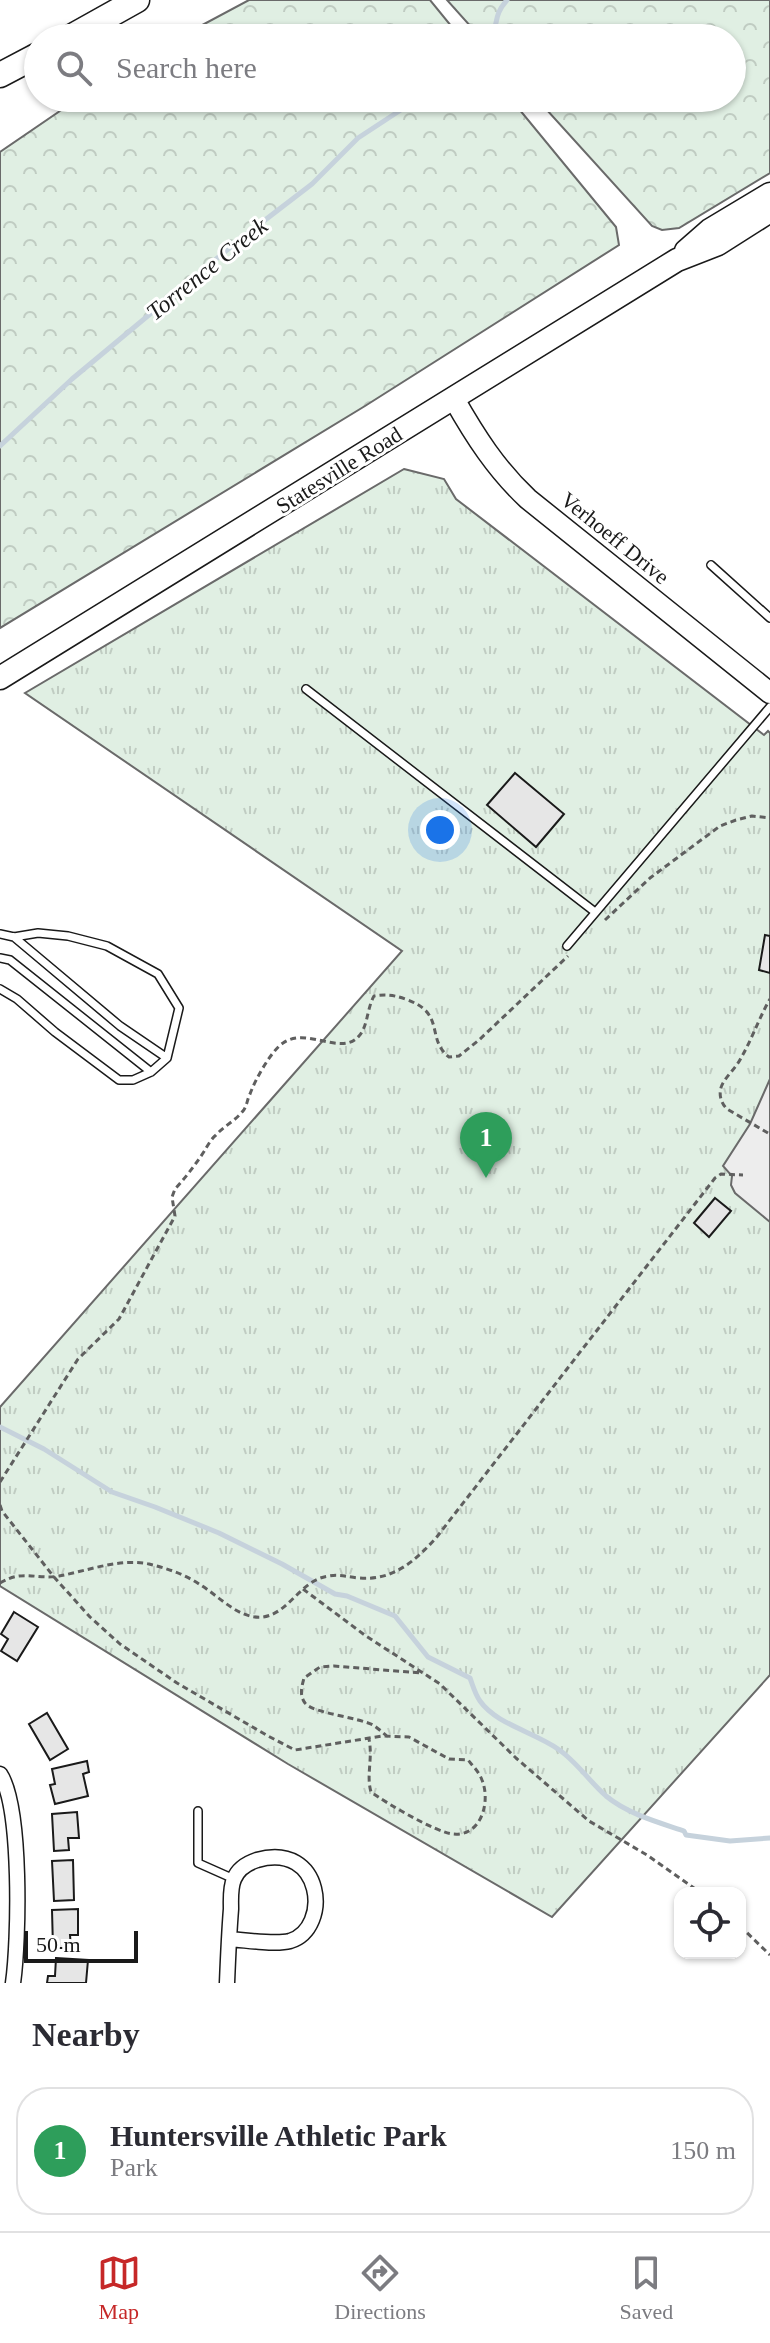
<!DOCTYPE html>
<html lang="en">
<head>
<meta charset="utf-8">
<style>
	body { margin:0; font-family:Georgia,serif; background:#f2f2f3; color:#2b2b33 }
	.controls { position:absolute; right:24px; bottom:24px; display:grid; overflow:hidden; border-radius:16px; box-shadow:0 2px 6px #0004 }
	.controls button { width:72px; height:72px; display:grid; place-items:center; padding:0; border:0; border-bottom:2px solid #e1e1e2; background:#fff; color:#2b2b33; font:40px sans-serif }
	.scale { position:absolute; left:24px; bottom:20px; width:114px; box-sizing:border-box; padding-left:8px; border:4px solid #1a1a1a; border-top:0; font-size:22px; line-height:28px; white-space:nowrap; color:#1a1a1a; -webkit-text-stroke:6px #fff; paint-order:stroke }
	.you { position:absolute; left:440px; top:830px; width:28px; height:28px; margin:-20px; border:6px solid #fff; border-radius:50%; background:#1a73e8; box-shadow:0 0 0 12px #1a73e833 }
	.badge { display:grid; place-items:center; width:52px; height:52px; border-radius:50%; background:#c62828; color:#fff; font-size:26px; font-weight:700 }
	.pin { position:absolute; translate:-50% -66px; filter:drop-shadow(0 2px 4px #0008) }
	.pin::after { content:''; position:absolute; top:42px; width:28px; height:24px; background:inherit; clip-path:polygon(0 0,100% 0,50% 100%) }
	.list { margin:0; padding:0; list-style:none }
	h2 { display:flex; justify-content:space-between; align-items:center; height:104px; margin:0; padding:0 32px; font-size:34px }
	h2 small { font-size:26px; font-weight:400; color:#7c7c81 }
	.list li { display:grid; grid-template-columns:52px 1fr auto; gap:24px; align-items:center; box-sizing:border-box; height:128px; margin:0 16px 16px; padding:0 16px; border:2px solid #e1e1e2; border-radius:32px }
	.list b { display:block; font-size:30px; white-space:nowrap }
	.list p { margin:0; font-size:26px; white-space:nowrap; color:#7c7c81 }
	.list em { font-size:26px; font-style:normal; color:#7c7c81 }
	.icon { flex:none; width:44px; height:44px; fill:none; stroke:currentColor; stroke-width:2; stroke-linecap:round; stroke-linejoin:round }
	.map { position:relative; flex:none; width:770px; height:1983px; overflow:hidden }
	.search { position:absolute; background:#fff; box-shadow:0 2px 6px #0004; left:24px; right:24px; top:24px; height:88px; display:flex; align-items:center; gap:20px; box-sizing:border-box; padding:0 28px; border-radius:44px; color:#7c7c81; font-size:30px }
	.sheet { height:248px; background:#fff }
	nav { display:flex; justify-content:space-around; align-items:center; box-sizing:border-box; height:112px; border-top:2px solid #e1e1e2; background:#fff; font-size:22px; color:#7c7c81 }
	nav a { display:grid; justify-items:center; gap:4px }
	nav .on { color:#c62828 }
	.map>svg:first-child { display:block }
	.forest { fill:url(#forest-crowns); stroke:#6a6a6a; stroke-width:2 }
	.park { fill:url(#park-tufts); stroke:#6a6a6a; stroke-width:2 }
	.parking { fill:#ededed; stroke:#6a6a6a; stroke-width:2 }
	.lines { fill:none; stroke-linecap:round; stroke-linejoin:round }
	.stream { stroke:#c6d2dc; stroke-width:5 }
	.building { fill:#e6e6e6; stroke:#1a1a1a; stroke-width:2 }
	.lane-casing { stroke:#1a1a1a; stroke-width:10 }
	.street-casing { stroke:#1a1a1a; stroke-width:17 }
	.secondary-casing { stroke:#1a1a1a; stroke-width:23 }
	.primary-casing { stroke:#1a1a1a; stroke-width:25 }
	.highway-casing { stroke:#1a1a1a; stroke-width:27 }
	.path { stroke:#5f5f5f; stroke-width:3; stroke-dasharray:6 4; stroke-linecap:butt }
	.lane { stroke:#fff; stroke-width:7 }
	.street { stroke:#fff; stroke-width:14 }
	.secondary { stroke:#fff; stroke-width:20 }
	.primary { stroke:#fff; stroke-width:22 }
	.highway { stroke:#fff; stroke-width:24 }
	.labels { text-anchor:middle; dominant-baseline:central; stroke-width:6; stroke-linejoin:round; paint-order:stroke }
	.street-label { font-size:22px; fill:#1a1a1a; stroke:#fff }
	.water-label { font-size:24px; font-style:italic; fill:#1a1a1a; stroke:#fff }
</style>
</head>
<body>
<div class="map">
<svg width="770" height="1983" viewBox="0 0 770 1983">
	<defs>
		<pattern id="forest-crowns" width="20" height="18" patternUnits="userSpaceOnUse" patternTransform="scale(2)"><rect width="20" height="18" fill="#e0efe3"/><path d="M2 6a3 3 0 1 1 6 0M12 15a3 3 0 1 1 6 0" fill="none" stroke="#c0ccc2"/></pattern>
		<pattern id="park-tufts" width="24" height="20" patternUnits="userSpaceOnUse" patternTransform="scale(2)"><rect width="24" height="20" fill="#e0efe3"/><path d="M3 7l-1-3M5 7V3M7 7l1-3M15 17l-1-3M17 17v-4M19 17l1-3" fill="none" stroke="#c0ccc2"/></pattern>
	</defs>
	<rect width="100%" height="100%" fill="#fff"/>
	<path class="forest" d="M249,0H430L461,38H178Z
		M447,0H770V173L679,228L662,230L652,226L536,98H732V38H481Z
		M79,98H510L616,227L619,245L365,406L0,628V152Z"/>
	<path class="park" d="M404,469L444,479L456,499L764,735L768,731L770,733V1675L552,1917L288,1764L0,1586V1407L402,951L25,693Z"/>
	<path class="parking" d="M770,1079V1222L735,1193L731,1185L732,1176L723,1166L750,1124Z"/>
	<g class="lines">
		<path class="stream" d="M490,38C500,23 492,17 507,0
			M0,446L72,379L239,240L312,184L358,138L419,98
			M0,1427L44,1449L112,1492L155,1507L219,1533L282,1564L335,1594L347,1596L395,1616L428,1657L470,1678C473,1686 475,1694 480,1701C496,1724 534,1732 558,1749C576,1761 589,1781 606,1796C628,1814 657,1822 684,1831L686,1835L730,1841L770,1838"/>
	</g>
	<path class="building" d="M515,773L564,814L536,847L487,805Z
		M765,935L770,936V973L759,970Z
		M715,1198L731,1211L709,1237L694,1223Z
		M14,1612L38,1627L17,1661L1,1651L8,1639L1,1634Z
		M47,1713L68,1749L50,1760L29,1724Z
		M87,1761L89,1772L83,1774L88,1796L55,1804L50,1785L55,1784L52,1769Z
		M77,1812L79,1838H68L69,1850L54,1851L52,1814Z
		M73,1860L74,1900L54,1901L52,1861Z
		M78,1909V1935H70L71,1948H53L52,1910Z
		M56,1958L88,1960L86,1983H47L48,1976H55Z"/>
	<g class="lines">
		<g class="lane-casing">
			<path id="lane" d="M711,565L770,618
				M306,689L595,912
				M0,934L14,937L38,933L68,936L107,946L158,974L179,1008L167,1058L151,1072L133,1080H119L55,1032L17,999L0,989
				M14,937L120,1026L167,1058
				M567,946L770,707
				M0,958L10,960L151,1072
				M198,1811V1863L234,1879"/>
		</g>
		<g class="street-casing">
			<path id="street" d="M0,1774C22,1807 19,1941 13,1983
				M227,1983C228,1958 229,1934 231,1909C231,1900 230,1888 234,1879C238,1869 248,1863 257,1860C323,1841 332,1928 290,1941C275,1945 246,1940 229,1939"/>
		</g>
		<g class="secondary-casing">
			<path id="secondary" d="M454,399C475,436 496,469 528,499L770,693"/>
		</g>
		<g class="primary-casing">
			<path id="primary" d="M686,251L710,230L770,194
				M0,678L677,260L718,244L770,211"/>
		</g>
		<g class="highway-casing">
			<path id="highway" d="M69,38L137,0
				M0,75L38,55"/>
		</g>
		<path class="path" d="M605,920L650,878L720,826L736,820L752,816L770,818
			M768,1133L727,1109C721,1103 718,1094 722,1085C727,1075 736,1068 741,1058C752,1039 759,1018 770,999
			M0,1482L78,1359L119,1319L175,1216L172,1197L175,1189C186,1177 196,1164 205,1150C208,1145 211,1139 216,1135C224,1126 235,1121 243,1111C247,1106 247,1100 250,1094C255,1080 271,1051 283,1043C307,1026 341,1057 359,1036C368,1026 367,1008 374,996C386,994 394,995 405,999C447,1013 425,1038 449,1057L459,1056L479,1040L568,956
			M0,1505L2,1511L54,1577L90,1617L120,1644L177,1683L268,1736L295,1750L382,1736L409,1737L449,1759L468,1760C473,1766 479,1772 482,1780C491,1802 481,1837 453,1834C437,1833 386,1803 371,1792C366,1775 373,1759 369,1739
			M0,1583C23,1569 36,1580 59,1576C87,1571 119,1558 149,1564C166,1568 184,1574 199,1584C218,1595 239,1620 263,1617C290,1613 301,1579 329,1576C339,1574 348,1577 359,1578C393,1581 415,1561 436,1538L715,1178L721,1174L743,1175
			M303,1589L366,1636L440,1684L516,1758L589,1821L647,1855L701,1893
			M388,1737C383,1733 378,1728 373,1725C357,1717 312,1713 305,1703C299,1695 302,1686 304,1678L320,1667L334,1666L421,1673
			M740,1926L770,1955"/>
		<use href="#lane" class="lane"/>
		<use href="#street" class="street"/>
		<use href="#secondary" class="secondary"/>
		<use href="#primary" class="primary"/>
		<use href="#highway" class="highway"/>
	</g>
	<g class="labels">
		<g class="street-label">
			<text transform="translate(339 470) rotate(-32)">Statesville Road</text>
			<text transform="translate(615 538) rotate(39)">Verhoeff Drive</text>
		</g>
		<g class="water-label">
			<text transform="translate(207 269) rotate(-39)">Torrence Creek</text>
		</g>
	</g>
</svg>
<div class="controls">
<button><svg class="icon" aria-label="locate" viewBox="0 0 24 24"><circle cx="12" cy="12" r="6"/><path d="M12 2v4M12 18v4M2 12h4M18 12h4"/></svg></button>
</div>
<div class="scale">50 m</div>
<div class="you"></div>
<div class="pin badge" style="left:486px;top:1178px;background:#2e9e5b">1</div>
<div class="search"><svg class="icon" aria-label="search" viewBox="0 0 24 24"><circle cx="10" cy="10" r="6"/><path d="M15 15l6 6"/></svg>Search here</div>
</div>
<section class="sheet">
<h2>Nearby<small></small></h2>
<ul class="list">
<li><span class="badge" style="background:#2e9e5b">1</span><div><b>Huntersville Athletic Park</b><p>Park</p></div><em>150 m</em></li>
</ul>
</section>
<nav>
<a class="on"><svg class="icon" aria-label="map" viewBox="0 0 24 24"><path d="M3 6l6-2 6 2 6-2v14l-6 2-6-2-6 2zM9 4v14M15 6v14"/></svg>Map</a>
<a><svg class="icon" aria-label="directions" viewBox="0 0 24 24"><path d="M12 3l9 9-9 9-9-9zM9 14v-3h6M13 9l2 2-2 2"/></svg>Directions</a>
<a><svg class="icon" aria-label="saved" viewBox="0 0 24 24"><path d="M7 4h10v16l-5-4-5 4z"/></svg>Saved</a>
</nav>
</body>
</html>
